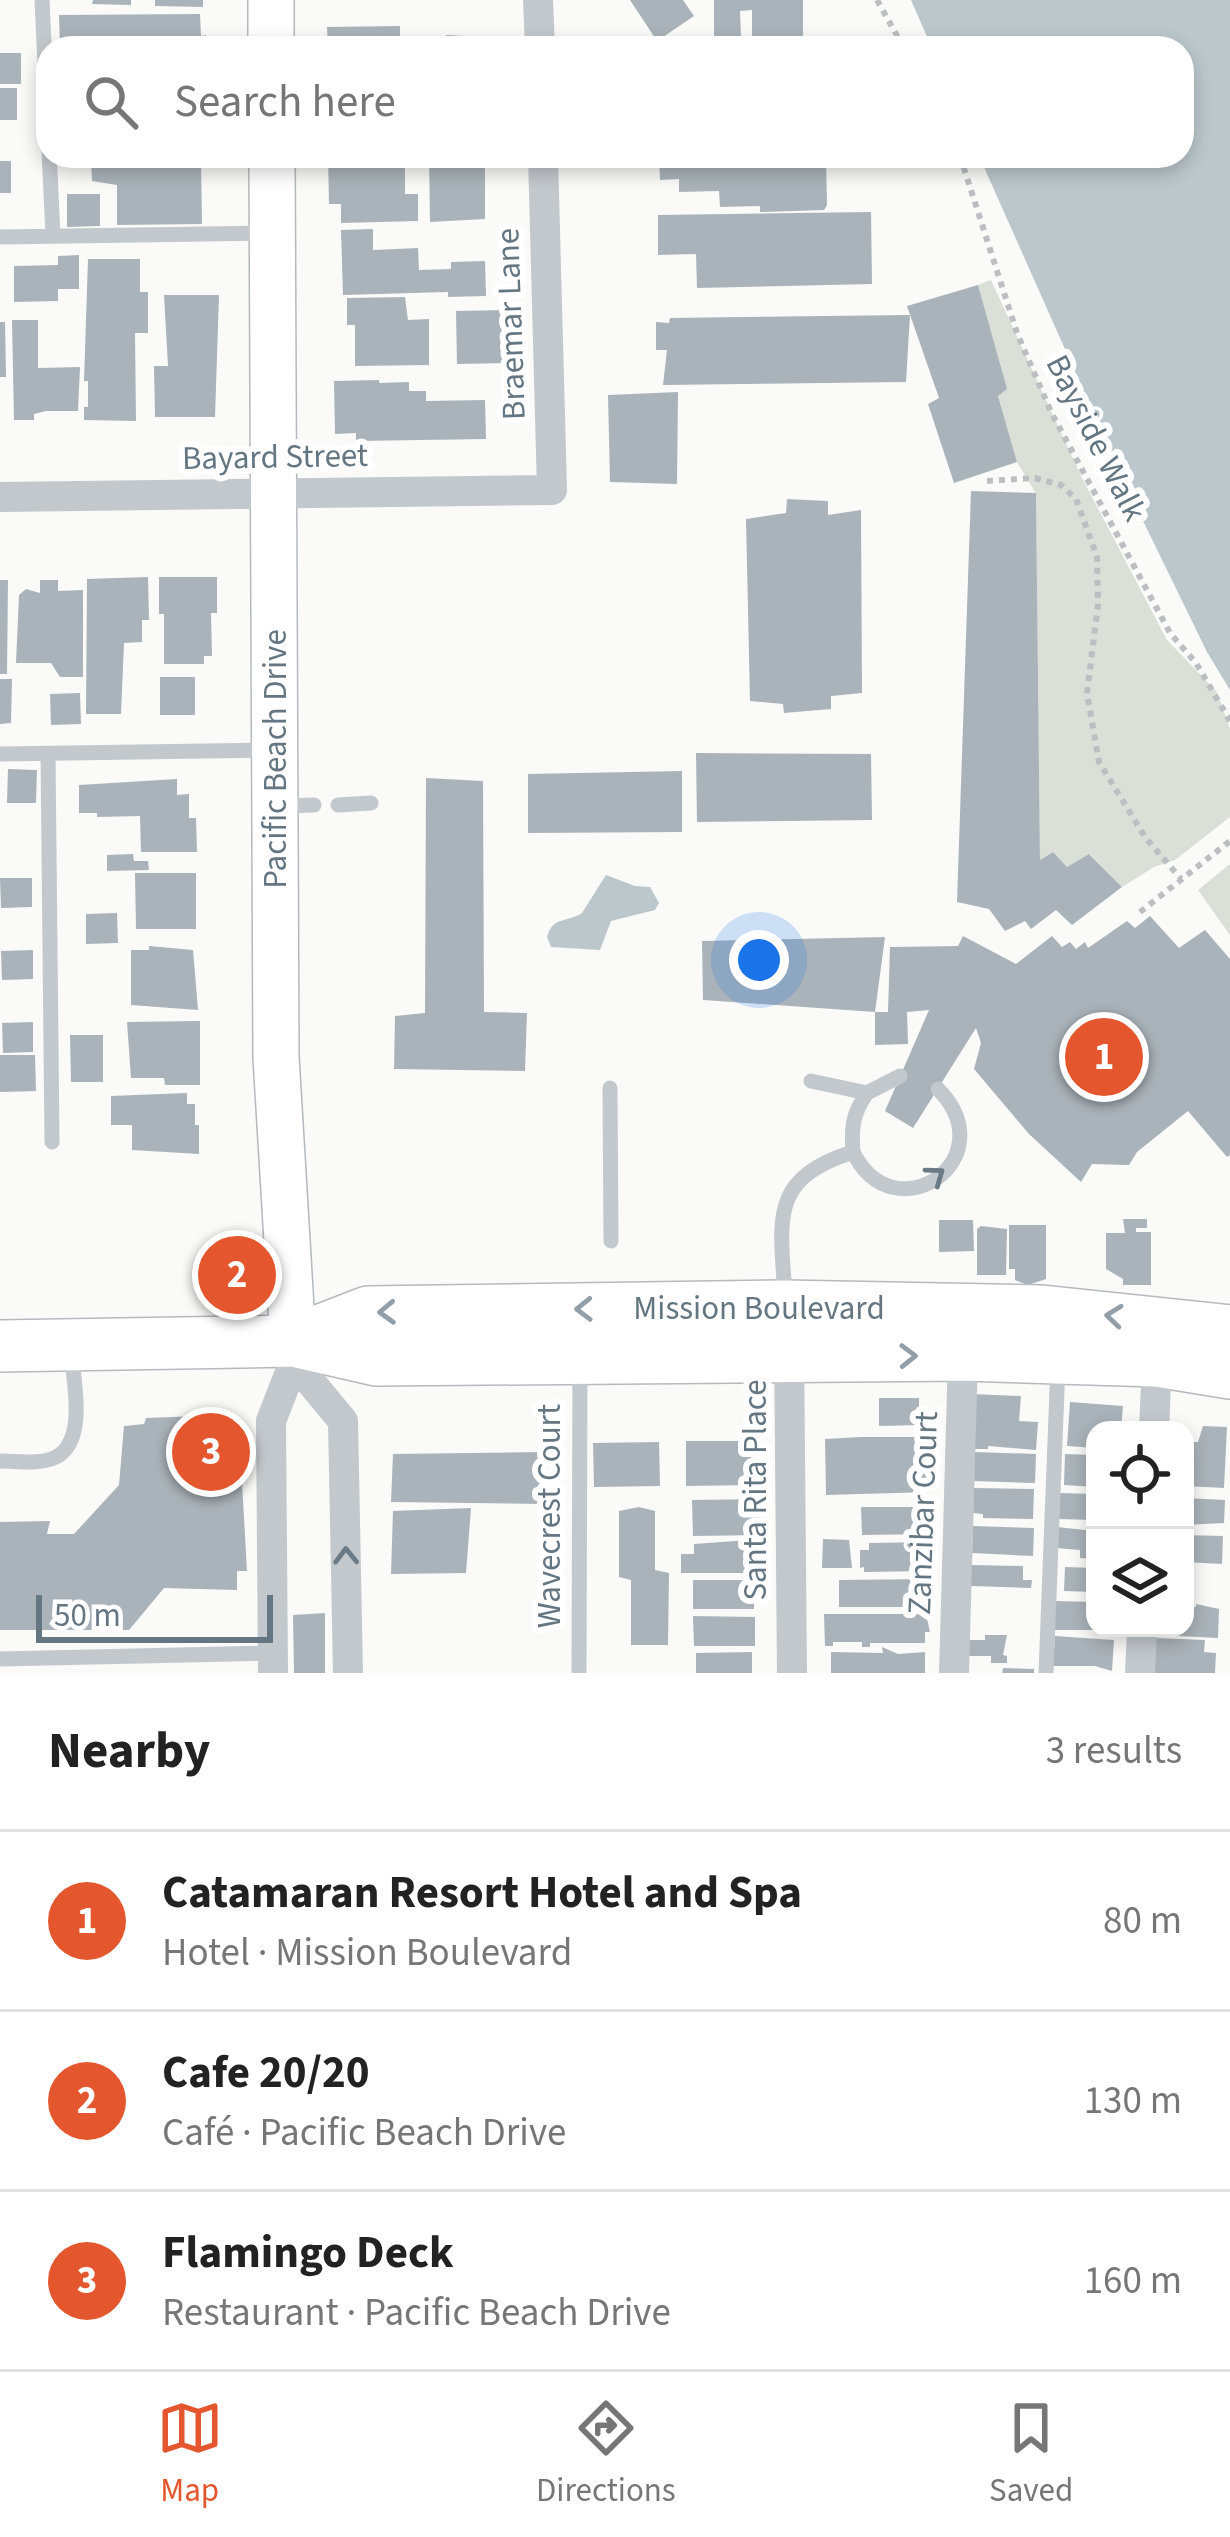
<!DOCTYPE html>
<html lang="en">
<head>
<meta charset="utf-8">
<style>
	body { margin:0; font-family:"Source Sans 3",sans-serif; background:#f2f2f2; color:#222 }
	.controls { position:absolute; right:36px; bottom:36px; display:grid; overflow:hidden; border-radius:24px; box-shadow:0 6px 18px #0003 }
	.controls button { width:108px; height:108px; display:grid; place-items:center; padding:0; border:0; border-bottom:3px solid #e0e0e0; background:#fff; color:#222; font:60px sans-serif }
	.scale { position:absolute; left:36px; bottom:30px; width:237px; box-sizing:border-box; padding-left:12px; border:6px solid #657683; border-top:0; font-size:33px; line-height:42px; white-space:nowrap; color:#657683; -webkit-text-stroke:9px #fff; paint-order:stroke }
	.you { position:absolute; left:759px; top:960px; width:42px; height:42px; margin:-30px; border:9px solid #fff; border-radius:50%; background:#1a73e8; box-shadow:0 0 0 18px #1a73e833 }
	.badge { display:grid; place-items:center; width:78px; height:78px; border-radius:50%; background:#e4572e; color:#fff; font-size:39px; font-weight:700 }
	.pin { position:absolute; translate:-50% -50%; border:6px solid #fff; box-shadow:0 3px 12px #0006 }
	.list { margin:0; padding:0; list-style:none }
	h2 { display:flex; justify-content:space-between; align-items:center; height:156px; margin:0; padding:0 48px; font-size:51px }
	h2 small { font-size:39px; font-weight:400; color:#767676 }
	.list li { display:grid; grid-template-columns:78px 1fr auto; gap:36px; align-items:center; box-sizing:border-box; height:180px; padding:0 48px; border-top:3px solid #e0e0e0 }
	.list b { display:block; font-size:45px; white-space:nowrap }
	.list p { margin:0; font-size:39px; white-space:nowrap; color:#767676 }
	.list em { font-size:39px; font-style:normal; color:#767676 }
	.icon { flex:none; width:66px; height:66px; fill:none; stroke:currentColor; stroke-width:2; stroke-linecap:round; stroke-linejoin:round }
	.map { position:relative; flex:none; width:1230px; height:1673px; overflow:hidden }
	.search { position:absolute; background:#fff; box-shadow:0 6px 18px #0003; left:36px; right:36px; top:36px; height:132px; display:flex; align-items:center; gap:30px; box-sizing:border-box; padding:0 42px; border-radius:36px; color:#767676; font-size:45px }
	.sheet { height:696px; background:#fff }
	nav { display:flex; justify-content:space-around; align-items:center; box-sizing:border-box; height:168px; border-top:3px solid #e0e0e0; background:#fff; font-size:33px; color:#767676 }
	nav a { display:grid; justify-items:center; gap:6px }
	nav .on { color:#e4572e }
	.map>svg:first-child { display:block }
	.green { fill:#dadfd7 }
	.water { fill:#bbc7cb }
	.building { fill:#aab3b9 }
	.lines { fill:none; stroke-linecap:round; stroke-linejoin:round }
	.secondary-casing { stroke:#b3babf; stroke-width:48 }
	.primary-casing { stroke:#b5babe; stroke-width:54 }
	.path { stroke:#bbbfc2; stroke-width:6; stroke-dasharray:6 6; stroke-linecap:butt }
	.lane { stroke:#c3c8cc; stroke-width:15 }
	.street { stroke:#c3c8cc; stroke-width:30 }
	.secondary { stroke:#fff; stroke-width:45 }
	.primary { stroke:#fff; stroke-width:51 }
	.oneway { stroke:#6a7a87 }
	.oneway2 { stroke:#939fa8 }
	.labels { text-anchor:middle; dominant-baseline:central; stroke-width:12; stroke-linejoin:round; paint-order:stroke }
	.street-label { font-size:33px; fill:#657683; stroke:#fff }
</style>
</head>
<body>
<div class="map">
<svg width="1230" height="1673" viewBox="0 0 1230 1673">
	<rect width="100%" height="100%" fill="#fafaf8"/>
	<path class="green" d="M991,280L1082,478L1167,640L1217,692L1230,729V817L1175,860L1154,867L1122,887L1090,854L1067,867L1053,852L1040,860L1036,494L1017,462L998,396L1006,389L978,285Z
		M1230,864V935L1198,890Z"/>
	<path class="water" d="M911,0H1230V690L1207,652L1126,486L979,156H1182V48H932Z
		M606,875L635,886L650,887L659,903L655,910L611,921L600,950L551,947L547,937C553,916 566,923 582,913Z"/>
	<path class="building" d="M93,0H131V5L92,4Z
		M155,0H203V7L155,6Z
		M630,0H683L694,16L657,41Z
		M714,0H803V37L752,38V10L740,11L741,38H714Z
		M200,14L201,36L206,35V48H60L59,15Z
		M400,26V48H328L327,27Z
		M446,35L504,38V48H436V39H446Z
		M0,53H21V84H0Z
		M0,88H17V120H0Z
		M328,156H405V194H418V221L341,223V204H329Z
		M659,156H734V165L767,164V156H826L827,205L824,210L760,212V206L720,207L719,191L679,192V179L660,180Z
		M429,157L485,159V219L430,222Z
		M201,160L202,224L117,225V185L92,181L91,161Z
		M0,161H11V193H0Z
		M67,194H100V226L67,227Z
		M871,212L872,284L697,288L696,254L658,255V215Z
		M373,229V250L418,248L419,270L451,269V262L485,261L486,296L448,297V292L343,295L341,230Z
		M79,255V289H58V301L14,302V266L58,265V256Z
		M88,259H140V292H148V333H135L136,421L84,420V407H88V381H84Z
		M978,285L1007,389L998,396L1017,462L954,483L928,404L939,398L907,306Z
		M164,295H219L215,417H155L154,366H168Z
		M405,297L408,320L429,319V365L355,366V325H347V298Z
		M509,310L510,363L457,364L456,311Z
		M910,315L906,382L663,385L667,350H656V322L669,323L670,318Z
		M12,320H38V368L80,367L78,411H46L34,414V420H14Z
		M0,322H5L6,377H0Z
		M379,380V383L409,382V391H426V401L485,400L486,439L356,441V433L335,434L334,381Z
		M678,392L677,484L610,482L608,395Z
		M971,491L1036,493L1040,860L1053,852L1067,867L1089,854L1122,887L1072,925L1056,910L1031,929L1025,921L1005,931L989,909L957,902Z
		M787,499L828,501V515L861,510L862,693L831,696V709L784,713L783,704L750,701L746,519L786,513Z
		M148,577L149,620H142V642L124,643L121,714H86L87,579Z
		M159,577H217V613H211L212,656H204V664H164V614H159Z
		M0,580H8L7,674H0Z
		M40,580H58V591L83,590V677H60L51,663H16L19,595L26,589L40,593Z
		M160,677H195V715H160Z
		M0,679H12L11,723L0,724Z
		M80,693L81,724L51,725L50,694Z
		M696,753L871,754L872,820L697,822Z
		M8,769L37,770L36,803H7Z
		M682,771V832L528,833V774Z
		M426,778L483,781L484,1012L527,1013L525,1071L394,1069L395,1016L425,1013Z
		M177,779V795L189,794V818H196L197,852H141L140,816L97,817V813H79V785Z
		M133,854L134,861H148L149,870L107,871V855Z
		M135,873H196V929H136Z
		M0,878H32V907L1,908Z
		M117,913L118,943L86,944V914Z
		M1150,916L1179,948L1205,930L1230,959V1155L1227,1157L1188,1111L1137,1152L1129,1165L1092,1164L1081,1182L1029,1134L974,1069L981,1043L976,1028L913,1128L885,1111L929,1010L907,1012L908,1044L875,1045V1012H888L890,947L958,946L963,936L1016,964L1052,936L1062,947L1070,942L1076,949L1085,942L1088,948L1127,921L1135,928Z
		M885,937L875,1012L703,1000L702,941Z
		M149,946L193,950L198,1010L131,1005V950H149Z
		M33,950V979L2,980L1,951Z
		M200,1021V1085H165L164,1078H131L127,1022Z
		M33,1022V1052L3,1053L2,1023Z
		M70,1035H103V1082H71Z
		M0,1055H35L36,1091L0,1092Z
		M187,1093V1104H195V1125H199V1154L132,1150V1125H111V1096Z
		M1123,1219H1147V1228H1136V1232H1151V1285H1123V1279L1106,1269V1233H1125Z
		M939,1220H973L974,1251L939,1252Z
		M1009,1225H1046V1279L1028,1285L1015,1280V1269H1009Z
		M981,1226L1007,1229L1006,1275H977V1229Z
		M972,1394L1021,1396L1019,1421L1038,1422L1036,1450L988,1446V1449H972Z
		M879,1398H919V1425L879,1426Z
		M1070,1402L1123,1406L1121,1430H1095V1448L1067,1446Z
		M226,1415L241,1464L247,1571H237V1590L164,1588L129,1630H0V1522L50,1521L47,1534H74L119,1485L124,1426L144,1424L146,1418Z
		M1203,1426L1227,1427L1224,1488L1185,1486V1442H1198Z
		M861,1437H934L935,1465H927L931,1492L826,1495L825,1439Z
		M686,1441H752L753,1485L686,1486Z
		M659,1442L660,1486L594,1487L593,1443Z
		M543,1452L544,1504L391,1502L393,1454Z
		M974,1452L1036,1454L1035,1483L974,1481Z
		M1065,1454L1095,1455V1487L1064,1485Z
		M974,1488L1034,1489L1033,1519L983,1518V1514L973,1513Z
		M1059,1493L1095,1494V1520L1058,1519Z
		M1185,1498L1225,1500L1224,1523L1185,1525Z
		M762,1499L763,1535L693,1536L692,1500Z
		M639,1507L655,1511V1570L669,1573L668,1645H631V1580L619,1577V1511Z
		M861,1507H927V1522H934V1534L862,1535Z
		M471,1508L466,1573L391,1574L393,1511Z
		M973,1526L1034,1528L1033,1556L972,1553Z
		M1057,1527L1095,1531V1559L1080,1558V1550L1056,1548Z
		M1185,1535L1223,1536L1222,1564L1185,1562Z
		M823,1539L849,1540L852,1568H822Z
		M749,1540L745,1573H681V1554H694V1544Z
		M934,1542V1554H928L929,1571L864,1572V1567L860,1568V1550H869V1543Z
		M971,1565L1023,1566V1580H1032L1031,1588L971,1586Z
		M1065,1567L1095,1568V1592L1064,1591Z
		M931,1579L932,1607H839V1580Z
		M693,1580H754V1609H693Z
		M1055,1601L1095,1602V1630H1054Z
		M1196,1604L1219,1609L1218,1638L1156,1635V1628H1185V1606L1196,1607Z
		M325,1613V1673H294L293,1615Z
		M824,1614H926L930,1632H925V1643H870V1647H862V1642H833V1646H825Z
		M693,1616L755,1617V1646H694Z
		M985,1635H1007L1003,1655L1007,1656V1663H991V1656H965L966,1640H985Z
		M1055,1636L1114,1640L1112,1671L1095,1666H1053Z
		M1155,1638L1205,1640L1204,1652L1216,1653L1215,1673H1153Z
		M882,1647L898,1654L925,1652V1673H831V1652L883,1653Z
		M752,1652V1673H696V1653Z
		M1003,1668L1034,1669V1673H1002Z"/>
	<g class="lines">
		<g class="secondary-casing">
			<path id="secondary" d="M271,0V48
				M272,156L276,1057L293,1341"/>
		</g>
		<g class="primary-casing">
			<path id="primary" d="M293,1341L368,1312L785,1306L1042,1311L1230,1331
				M0,1346L293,1341L376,1360L963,1355L1157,1361L1230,1373"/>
		</g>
		<path class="path" d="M877,0L904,48
			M960,156L1017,333L1051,412L1170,633L1196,663L1230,721
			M987,481L1035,478L1061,485L1076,499L1097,557L1098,605L1087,693L1099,762L1145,837L1181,879
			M1140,912L1230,841"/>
		<path class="lane" d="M42,0L53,236
			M0,237L267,233
			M0,754L273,750
			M48,754L52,1142
			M338,805L371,803
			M278,806L314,805
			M610,1088L611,1241
			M867,1093L900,1076
			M853,1152C894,1236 1007,1159 938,1089
			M785,1297C781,1222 767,1179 853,1152C851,1127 853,1113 867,1093L811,1081
			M0,1461C17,1461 41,1465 56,1457C88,1440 73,1379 71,1350
			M0,1659L273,1653
			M579,1673L580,1364
			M1046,1673L1058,1364"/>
		<path class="street" d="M538,0L540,48
			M0,497L552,490L543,156
			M789,1343L792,1673
			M294,1362L343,1421L348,1673
			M1154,1430L1157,1361
			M273,1673L271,1421L294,1362L293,1341
			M954,1673L963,1355
			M1140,1673L1142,1628"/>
		<use href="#secondary" class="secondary"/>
		<use href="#primary" class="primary"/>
	</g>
	<defs><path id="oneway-chevron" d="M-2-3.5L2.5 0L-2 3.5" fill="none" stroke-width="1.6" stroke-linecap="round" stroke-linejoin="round" transform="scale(3)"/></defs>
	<g class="oneway">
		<use href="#oneway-chevron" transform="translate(936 1175) rotate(-36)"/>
		<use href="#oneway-chevron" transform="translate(346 1556) rotate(-91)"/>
	</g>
	<g class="oneway2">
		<use href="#oneway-chevron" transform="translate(584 1309) rotate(179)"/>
		<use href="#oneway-chevron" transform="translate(387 1312) rotate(178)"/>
		<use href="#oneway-chevron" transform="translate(1114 1316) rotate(-174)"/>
		<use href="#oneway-chevron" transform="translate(908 1356) rotate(-1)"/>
	</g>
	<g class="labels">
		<g class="street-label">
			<text transform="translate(511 324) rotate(-92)">Braemar Lane</text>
			<text transform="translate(1096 438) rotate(63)">Bayside Walk</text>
			<text transform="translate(275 457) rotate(-1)">Bayard Street</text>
			<text transform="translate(275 759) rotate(-90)">Pacific Beach Drive</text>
			<text x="759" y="1308">Mission Boulevard</text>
			<text transform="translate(755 1490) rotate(-90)">Santa Rita Place</text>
			<text transform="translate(923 1513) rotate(-88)">Zanzibar Court</text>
			<text transform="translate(549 1516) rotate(-90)">Wavecrest Court</text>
		</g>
	</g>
</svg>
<div class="controls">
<button><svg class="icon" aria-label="locate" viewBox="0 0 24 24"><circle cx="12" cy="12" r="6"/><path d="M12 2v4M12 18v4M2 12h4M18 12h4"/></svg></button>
<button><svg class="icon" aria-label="layers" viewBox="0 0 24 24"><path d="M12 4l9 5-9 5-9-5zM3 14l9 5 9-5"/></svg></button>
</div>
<div class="scale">50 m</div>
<div class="you"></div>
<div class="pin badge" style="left:1104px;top:1057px">1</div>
<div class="pin badge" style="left:237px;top:1275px">2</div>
<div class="pin badge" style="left:211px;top:1452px">3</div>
<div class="search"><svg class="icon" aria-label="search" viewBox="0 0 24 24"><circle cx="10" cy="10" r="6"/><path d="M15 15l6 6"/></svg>Search here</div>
</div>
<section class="sheet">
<h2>Nearby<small>3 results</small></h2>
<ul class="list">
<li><span class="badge">1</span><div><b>Catamaran Resort Hotel and Spa</b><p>Hotel · Mission Boulevard</p></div><em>80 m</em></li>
<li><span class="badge">2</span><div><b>Cafe 20/20</b><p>Café · Pacific Beach Drive</p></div><em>130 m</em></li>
<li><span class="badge">3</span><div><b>Flamingo Deck</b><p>Restaurant · Pacific Beach Drive</p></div><em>160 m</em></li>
</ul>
</section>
<nav>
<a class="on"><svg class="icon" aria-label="map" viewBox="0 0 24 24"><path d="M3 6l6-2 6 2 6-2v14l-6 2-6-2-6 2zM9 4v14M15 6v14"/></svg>Map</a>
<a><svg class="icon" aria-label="directions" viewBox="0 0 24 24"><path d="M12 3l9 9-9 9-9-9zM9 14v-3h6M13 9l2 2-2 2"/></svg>Directions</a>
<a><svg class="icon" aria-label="saved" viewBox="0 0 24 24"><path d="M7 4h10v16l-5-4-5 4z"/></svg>Saved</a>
</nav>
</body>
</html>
